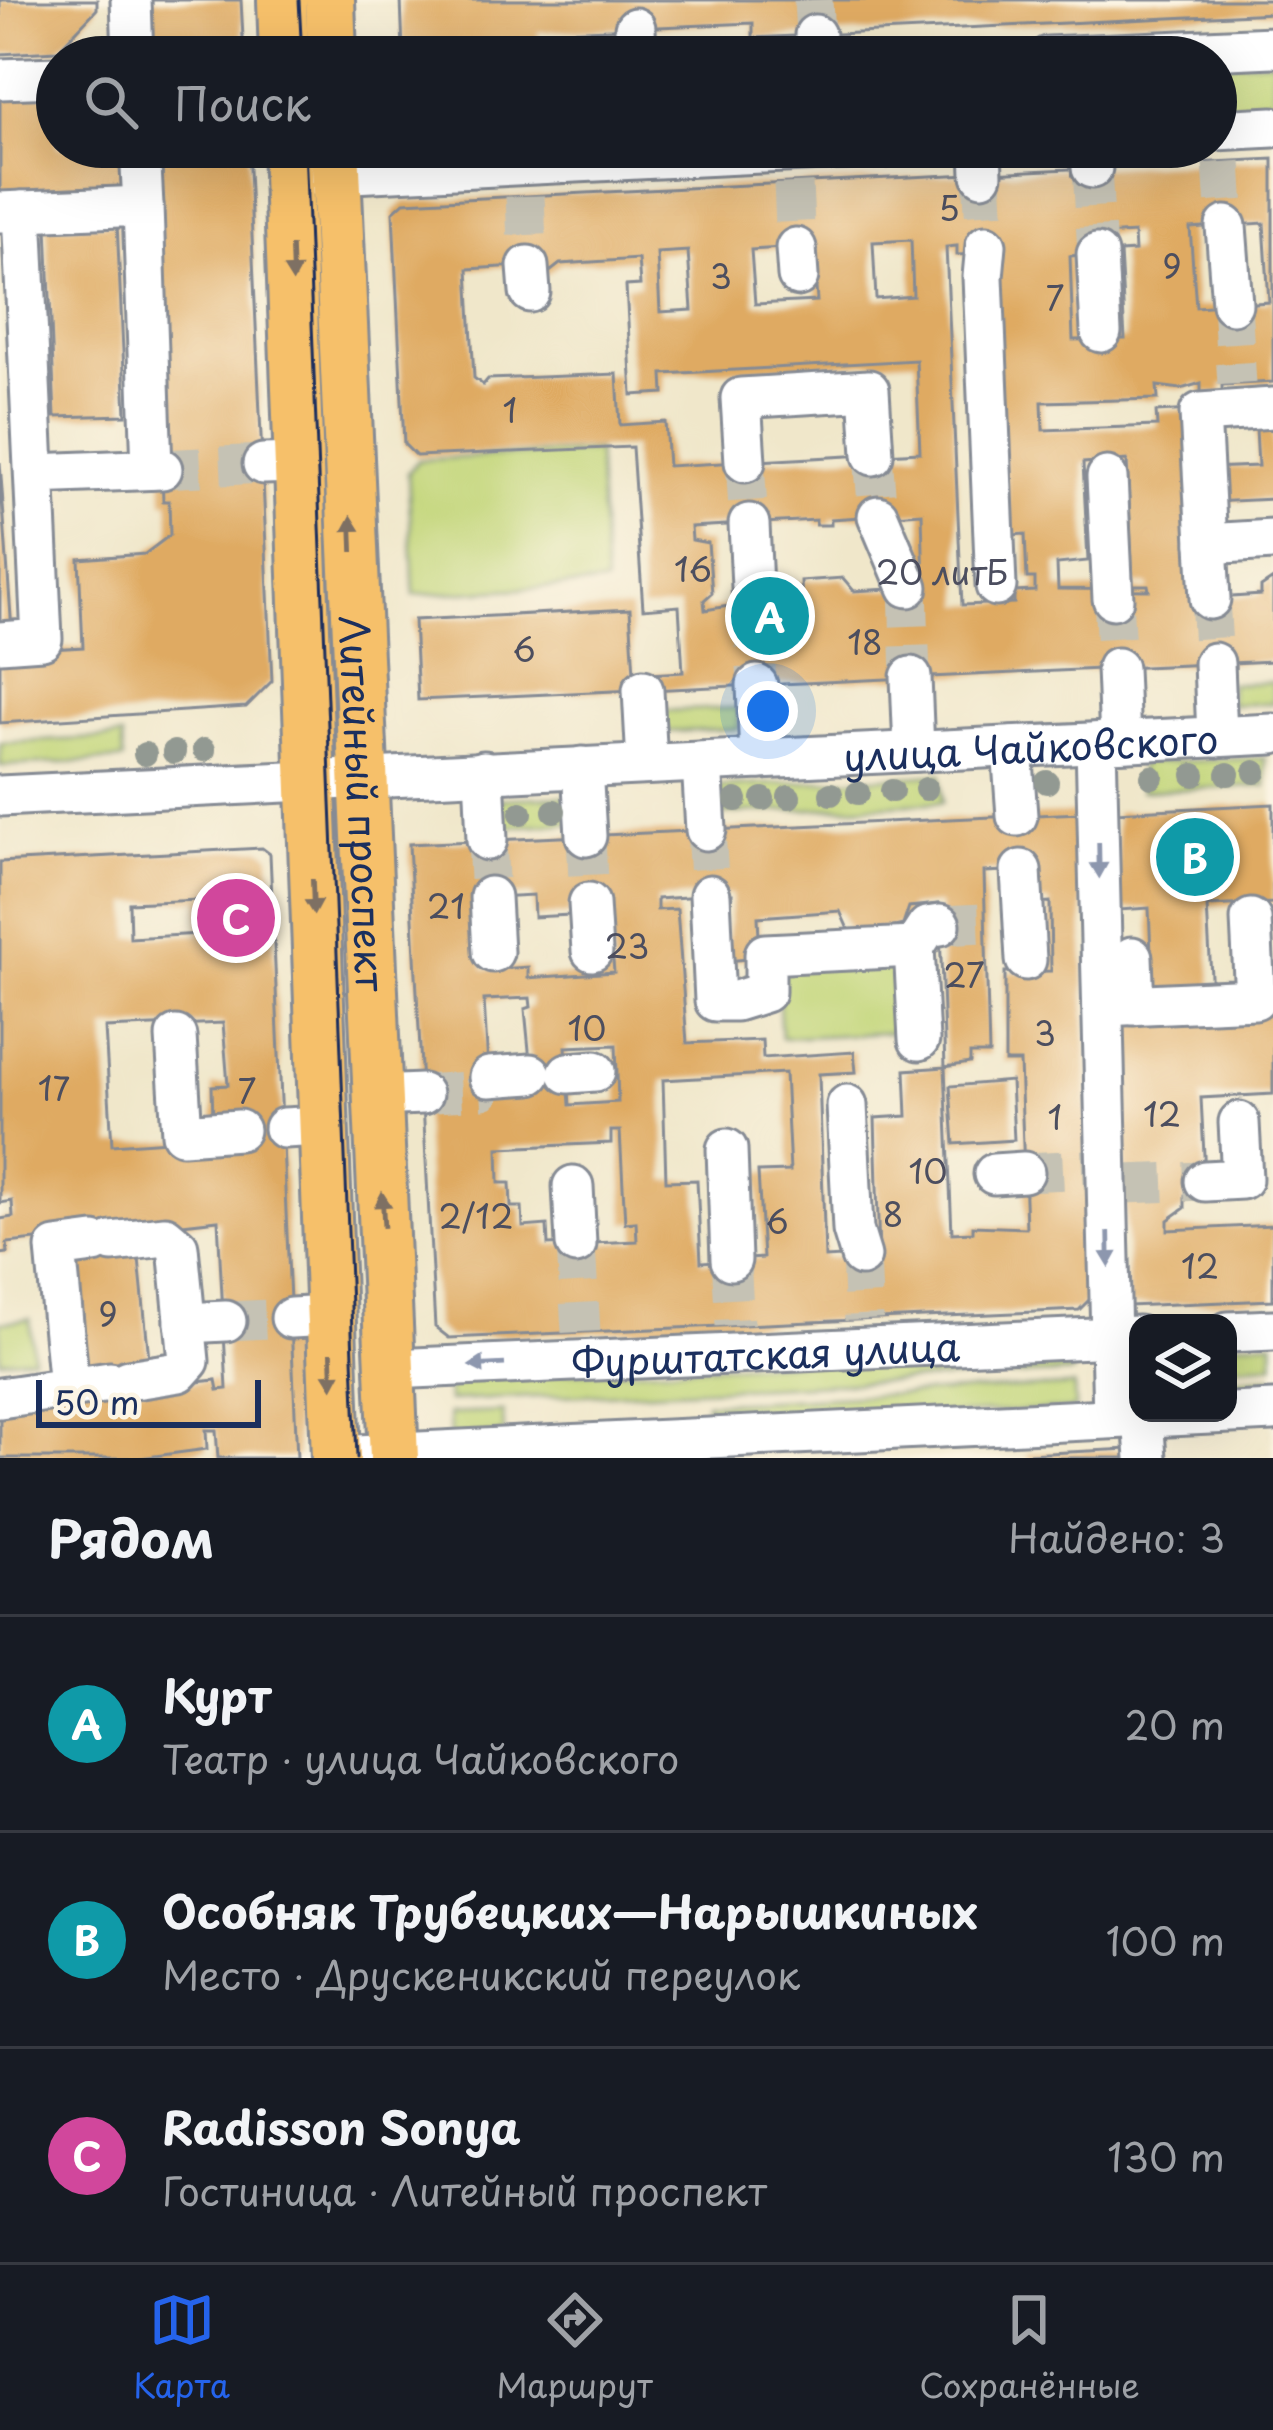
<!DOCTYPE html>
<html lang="ru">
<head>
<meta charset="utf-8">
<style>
	body { margin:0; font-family:"Playpen Sans",sans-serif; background:#242831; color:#f1f3f6 }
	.controls { position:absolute; right:36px; bottom:36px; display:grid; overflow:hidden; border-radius:24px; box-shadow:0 12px 48px #0002 }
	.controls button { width:108px; height:108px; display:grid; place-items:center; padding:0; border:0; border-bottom:3px solid #363941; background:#171b24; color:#f1f3f6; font:60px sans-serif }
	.scale { position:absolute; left:36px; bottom:30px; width:225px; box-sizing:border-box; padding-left:12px; border:6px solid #1b2f5e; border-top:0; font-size:33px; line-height:42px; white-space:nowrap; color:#1b2f5e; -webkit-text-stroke:9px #fcf5e5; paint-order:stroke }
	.you { position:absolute; left:768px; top:711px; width:42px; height:42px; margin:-30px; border:9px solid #fff; border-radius:50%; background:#1a73e8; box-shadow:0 0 0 18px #1a73e833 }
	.badge { display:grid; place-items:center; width:78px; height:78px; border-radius:50%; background:#2563eb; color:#fff; font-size:39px; font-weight:700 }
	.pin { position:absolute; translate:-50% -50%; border:6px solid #fff; box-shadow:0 3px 12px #0006 }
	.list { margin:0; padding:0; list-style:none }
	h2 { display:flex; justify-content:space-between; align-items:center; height:156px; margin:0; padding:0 48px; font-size:51px }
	h2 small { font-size:39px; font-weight:400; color:#9ea1a6 }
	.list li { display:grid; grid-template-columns:78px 1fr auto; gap:36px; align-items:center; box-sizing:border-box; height:216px; padding:0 48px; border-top:3px solid #363941 }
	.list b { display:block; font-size:45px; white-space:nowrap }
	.list p { margin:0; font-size:39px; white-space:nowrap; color:#9ea1a6 }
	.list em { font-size:39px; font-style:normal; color:#9ea1a6 }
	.icon { flex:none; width:66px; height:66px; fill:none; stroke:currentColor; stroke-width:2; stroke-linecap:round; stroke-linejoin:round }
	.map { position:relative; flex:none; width:1273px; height:1458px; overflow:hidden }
	.search { position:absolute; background:#171b24; box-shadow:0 12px 48px #0002; left:36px; right:36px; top:36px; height:132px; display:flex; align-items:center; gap:30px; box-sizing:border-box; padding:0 42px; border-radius:66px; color:#9ea1a6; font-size:45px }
	.sheet { height:804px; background:#171b24 }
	nav { display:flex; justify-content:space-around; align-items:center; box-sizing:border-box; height:168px; border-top:3px solid #363941; background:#171b24; font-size:33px; color:#9ea1a6 }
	nav a { display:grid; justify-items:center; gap:6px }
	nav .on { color:#2563eb }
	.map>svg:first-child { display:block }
	.green { fill:#c2d679; stroke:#6e826c; stroke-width:3 }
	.building { fill:#dfaa62; fill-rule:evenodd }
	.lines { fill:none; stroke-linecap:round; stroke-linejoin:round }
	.minor-tunnel { stroke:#c5c2b4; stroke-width:39; stroke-dasharray:39 20; stroke-linecap:butt }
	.minor-casing { stroke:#868b94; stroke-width:45 }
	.major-casing { stroke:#868b94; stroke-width:54 }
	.minor { stroke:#fff; stroke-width:39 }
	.major { stroke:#f6c06b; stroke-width:48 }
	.tram { stroke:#1b2f5e; stroke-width:3 }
	.tree { fill:#929992 }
	.oneway { fill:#7e7064 }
	.oneway2 { fill:#8d97ae }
	.labels { text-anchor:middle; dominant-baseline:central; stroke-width:9; stroke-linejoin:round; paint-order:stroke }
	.number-label { font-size:33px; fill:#4c4e5f }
	.street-label { font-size:39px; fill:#1b2f5e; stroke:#fcf5e5 }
</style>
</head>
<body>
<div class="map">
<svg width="1273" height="1458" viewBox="0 0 1273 1458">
	<rect width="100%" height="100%" fill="#fcf5e5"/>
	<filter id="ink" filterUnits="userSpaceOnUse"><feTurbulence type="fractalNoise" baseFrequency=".00833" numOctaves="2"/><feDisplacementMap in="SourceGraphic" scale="24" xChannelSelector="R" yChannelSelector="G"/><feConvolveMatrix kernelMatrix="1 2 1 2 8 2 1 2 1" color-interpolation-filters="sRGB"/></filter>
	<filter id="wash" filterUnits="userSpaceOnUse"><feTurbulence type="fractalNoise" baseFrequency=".004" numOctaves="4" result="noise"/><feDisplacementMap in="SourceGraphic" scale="48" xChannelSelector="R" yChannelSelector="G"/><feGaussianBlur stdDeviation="2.7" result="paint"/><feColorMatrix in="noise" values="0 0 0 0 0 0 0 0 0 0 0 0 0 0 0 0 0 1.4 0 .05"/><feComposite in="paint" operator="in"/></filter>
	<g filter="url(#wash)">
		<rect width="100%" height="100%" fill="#f0e7ca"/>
		<path class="green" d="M1273,60V113L1216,116V63Z
			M597,451L605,584L414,595L408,473L418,460Z
			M1273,682V703L1231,705L1230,684Z
			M738,708L739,729L661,732L660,711Z
			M122,737L123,760L0,766V743Z
			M1265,758L1266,786L1141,791L1140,763Z
			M941,774L943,802L721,814L719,787Z
			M571,796L572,823L502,827L501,799Z
			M902,961L906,1032L781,1038L777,967Z
			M30,1319L33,1357L0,1360V1322Z
			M1273,1341V1364L1228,1366V1343Z
			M1072,1350L1073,1373L448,1401L447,1378Z
			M1273,1377V1400L1228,1402V1379Z
			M1074,1386L1075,1409L707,1425L706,1403Z
			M503,1412L504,1434L450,1437L449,1414Z"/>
		<g id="blocks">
			<path class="building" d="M0,0H97V9L57,51L0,54Z
				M145,0H241L244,57H147Z
				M401,0H1273V13L753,38V23L538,32L539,50L463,53L462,48L403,50Z
				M57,94V147H129L130,186L0,192V96Z
				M150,147H248L272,681L246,707L0,723V652L83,647L79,559L145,554L170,535L169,501H163Z
				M1273,159V382L1222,385V393L1201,394V383L1181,389L1157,386L1158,399L1042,402L1043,430L1157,426L1156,412L1192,410L1202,599L1261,595V587L1273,579V661L650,690L649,674L683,672L679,606L643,609L632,447L416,456L404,444L393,212L404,202ZM1264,223L1269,302L1196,307L1190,228ZM1134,233L1135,251L1120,252L1125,339L1073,340L1070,256L1107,253L1105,235ZM911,240L913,296L876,299L873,242ZM813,246L817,301L755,304L751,250ZM957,246V255L975,254L1013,535L1025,534L1027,578H1035V591L1014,592V603L962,605L946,247ZM688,251L692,310L660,312L657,253ZM638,259L640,285L626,286L632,395L664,393L663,374L916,360L920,452L668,466L665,422L620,425L617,374L488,379L483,385L474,378L468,269L537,265L546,275L560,264ZM1127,460L1133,585H1148L1149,590L1058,589L1057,564L1088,561L1083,463ZM922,513L924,587L854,591L843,578L801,581L802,605L744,608L741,604L705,610L704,600L712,593L708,543L692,540L691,527L816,520V525H831V519Z
				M117,223L126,415L55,417L47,226Z
				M1256,429H1273V499L1211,502L1209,468L1258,466Z
				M0,462L12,631L0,632Z
				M630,609L635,690L418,700L414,620Z
				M1273,804V903L1207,906L1212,994L1153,997L1149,908L1119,910L1116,812Z
				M1080,813L1092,1297L1079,1310L449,1338L435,1327L409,844ZM1031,870L1033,903L1050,902L1051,971L1005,972V1062H1020L1026,1228L973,1226V1232L952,1233L945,1067L905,1070L907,1116L875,1118L879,1255L825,1258L819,1074L856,1072L854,1052L763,1058L762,1040L687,1043L677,909L657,910V899L732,894L725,961L760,958L758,917L840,911L848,929L861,935L903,925L909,907L939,904L945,1067L970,1063V1054H989L984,872ZM533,895L534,917L570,915V904L608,901L614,972L528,978V967L483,970L479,898ZM530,998L531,1007L525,1009L532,1081L489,1084L484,1000ZM616,1045L618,1102L570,1105L566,1047ZM785,1073L790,1171L758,1172L763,1258L701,1262L697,1180L666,1181L663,1080ZM611,1131H620L625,1223L636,1222L637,1241L548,1245L547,1225L523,1227L522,1207H511L510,1183H499L498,1148L611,1143Z
				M262,848L270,854L297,1458H218L216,1430H206L207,1449L140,1458H0V1407L77,1375L66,1255L93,1234L7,1243L8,1253L0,1254V1219L13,1217L12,1201L0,1203V862ZM199,900L200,934L130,938L129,903ZM223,1023L228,1085L212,1086L213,1118L239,1136L112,1145L105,1028ZM218,1220L227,1389L218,1390L216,1380L129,1389L150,1368L138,1249L111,1232Z
				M1273,1006V1094L1201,1098L1206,1193L1185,1195V1208L1168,1220V1230L1273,1225V1300L1128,1306L1121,1013Z
				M1011,1081L1014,1140L954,1144L950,1086Z
				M1130,1449L1131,1458H1028V1454Z"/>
		</g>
	</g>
	<g filter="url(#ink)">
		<use href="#blocks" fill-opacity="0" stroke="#868b94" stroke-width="3"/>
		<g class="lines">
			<path class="minor-tunnel" d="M813,0L815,35
				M1222,162L1226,226
				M1092,168L1097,254
				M982,175L986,245
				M793,183L796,248
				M525,196L528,266
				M1232,304L1237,384
				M873,455L878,516
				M745,462L749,524
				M162,469L263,464
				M908,587L911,677
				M1113,599L1117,668
				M1210,599L1214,663
				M753,608L757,685
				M706,830L710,895
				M586,836L589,903
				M487,840L490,897
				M940,925L985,923
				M422,1094L482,1090L489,1077
				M1024,1172L1089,1169
				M1125,1184L1205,1181
				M576,1244L581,1332
				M861,1256L864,1320
				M731,1260L735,1325
				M226,1321L291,1318"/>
			<g class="minor-casing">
				<g id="minor">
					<path d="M131,0L133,57"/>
					<path d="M635,28L636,57"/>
					<path d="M815,35L816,57"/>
					<path d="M1048,57L1273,47"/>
					<path d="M0,79L57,77"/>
					<path d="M1216,130L1273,127"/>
					<path d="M140,147L143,206"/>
					<path d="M981,147L982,175"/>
					<path d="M1091,147L1092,168"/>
					<path d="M310,175L886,147"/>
					<path d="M0,212L143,206L152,469"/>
					<path d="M1226,226L1232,304"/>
					<path d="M986,245L983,277L996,586"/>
					<path d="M796,248L798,276"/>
					<path d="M1097,254L1101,332"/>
					<path d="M528,266L530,292"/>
					<path d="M745,462L741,398L869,390L873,455"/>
					<path d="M263,464L300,463"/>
					<path d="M35,474L162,469"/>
					<path d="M1107,477L1113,599"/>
					<path d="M878,516L908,587"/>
					<path d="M749,524L753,608"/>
					<path d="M1207,544L1273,540"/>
					<path d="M1210,599L1200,413L1273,408"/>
					<path d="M0,642L42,639L22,211"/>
					<path d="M1214,663L1217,737"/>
					<path d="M1117,668L1120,741"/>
					<path d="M911,677L914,751"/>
					<path d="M757,685L760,759"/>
					<path d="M643,690L647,764"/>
					<path d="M1096,743L1113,1418"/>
					<path d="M1012,747L1017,816"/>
					<path d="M702,762L706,830"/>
					<path d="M582,767L586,836"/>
					<path d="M484,771L487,840"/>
					<path id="s1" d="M0,796L1273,734"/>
					<path d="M1021,870L1026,960"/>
					<path d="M710,895L715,1001H736L765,992V954L914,947L927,927L940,925"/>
					<path d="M490,897L493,952"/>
					<path d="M589,903L592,951"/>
					<path d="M914,947L919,1040"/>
					<path d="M1132,957L1134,1005"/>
					<path d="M1103,1006L1255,999L1251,919"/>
					<path d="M176,1036L182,1134L239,1130"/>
					<path d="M568,1073L595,1071"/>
					<path d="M489,1077L531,1074"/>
					<path d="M377,1096L422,1094"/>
					<path d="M847,1105L853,1230L861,1256"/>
					<path d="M284,1128L322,1126"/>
					<path d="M727,1149L731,1260"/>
					<path d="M994,1174L1024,1172"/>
					<path d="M1205,1181L1242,1179L1239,1122"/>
					<path d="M573,1186L576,1244"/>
					<path d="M112,1242L165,1236L178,1247L189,1361L179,1372L128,1380"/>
					<path d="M291,1318L330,1316"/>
					<path d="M185,1323L226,1321"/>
					<path d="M1228,1332L1273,1330"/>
					<path id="s2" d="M391,1369L1138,1336"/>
					<path d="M69,1388L56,1248L94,1243"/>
					<path d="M0,1398L110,1382"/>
					<path d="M1143,1417L1146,1458"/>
					<path d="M336,1456L1273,1411"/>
				</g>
			</g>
			<g class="major-casing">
				<g id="major">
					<path d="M282,0L284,57"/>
					<path d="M330,0L332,57"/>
					<path d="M287,147L336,1458"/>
					<path id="s3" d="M335,147L394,1458"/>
				</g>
			</g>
			<use href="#minor" class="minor"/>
			<use href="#major" class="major"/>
			<path class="tram" d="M299,0L302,57
				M305,147L357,1458"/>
		</g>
		<g class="tree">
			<circle cx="204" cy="750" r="12"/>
			<circle cx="174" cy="752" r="12"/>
			<circle cx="145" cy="754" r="12"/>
			<circle cx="1255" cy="772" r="12"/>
			<circle cx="1228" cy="774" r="12"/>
			<circle cx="1194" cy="775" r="12"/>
			<circle cx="1152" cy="777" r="12"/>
			<circle cx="1047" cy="782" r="12"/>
			<circle cx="926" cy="789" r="12"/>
			<circle cx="892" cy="791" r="12"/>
			<circle cx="858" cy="793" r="12"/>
			<circle cx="831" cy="794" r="12"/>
			<circle cx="789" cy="797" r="12"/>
			<circle cx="763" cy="799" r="12"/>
			<circle cx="736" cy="800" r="12"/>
			<circle cx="554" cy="811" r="12"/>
			<circle cx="521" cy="813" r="12"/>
		</g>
		<defs><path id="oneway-solid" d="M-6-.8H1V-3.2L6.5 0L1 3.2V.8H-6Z" transform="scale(3)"/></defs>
		<g class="oneway">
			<use href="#oneway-solid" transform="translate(292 264) rotate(88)"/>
			<use href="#oneway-solid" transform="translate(352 534) rotate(-92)"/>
			<use href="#oneway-solid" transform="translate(313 897) rotate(88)"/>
			<use href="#oneway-solid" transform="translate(383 1210) rotate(-93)"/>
			<use href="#oneway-solid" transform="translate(332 1370) rotate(88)"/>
		</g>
		<g class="oneway2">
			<use href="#oneway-solid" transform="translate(1099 860) rotate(89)"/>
			<use href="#oneway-solid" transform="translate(1109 1249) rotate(89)"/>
			<use href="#oneway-solid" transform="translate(487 1365) rotate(177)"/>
		</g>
	</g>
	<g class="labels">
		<g class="number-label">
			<text x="949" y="207">5</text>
			<text x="1172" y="265">9</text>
			<text x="721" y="275">3</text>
			<text x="1055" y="297">7</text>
			<text x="510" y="409">1</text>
			<text x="693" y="568">16</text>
			<text x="942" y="571">20 литБ</text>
			<text x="865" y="641">18</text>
			<text x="524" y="648">6</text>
			<text x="446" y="905">21</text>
			<text x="627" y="945">23</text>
			<text x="964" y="974">27</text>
			<text x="587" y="1027">10</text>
			<text x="1045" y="1032">3</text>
			<text x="54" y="1087">17</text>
			<text x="247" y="1090">7</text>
			<text x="1162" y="1113">12</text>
			<text x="1055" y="1116">1</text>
			<text x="928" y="1170">10</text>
			<text x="893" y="1213">8</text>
			<text x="476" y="1215">2/12</text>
			<text x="777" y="1220">6</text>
			<text x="1200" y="1265">12</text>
			<text x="108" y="1313">9</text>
		</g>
		<g class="street-label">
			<text stroke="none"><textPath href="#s1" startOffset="1032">улица Чайковского</textPath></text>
			<text stroke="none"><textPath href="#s3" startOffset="657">Литейный проспект</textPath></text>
			<text stroke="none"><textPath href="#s2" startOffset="375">Фурштатская улица</textPath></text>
		</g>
	</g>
</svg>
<div class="controls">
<button><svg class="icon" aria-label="layers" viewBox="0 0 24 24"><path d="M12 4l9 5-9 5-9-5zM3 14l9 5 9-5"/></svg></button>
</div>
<div class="scale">50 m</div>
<div class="you"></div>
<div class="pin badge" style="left:770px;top:616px;background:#0f9aa8">A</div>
<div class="pin badge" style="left:1195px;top:857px;background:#0f9aa8">B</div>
<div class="pin badge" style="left:236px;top:918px;background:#d1479c">C</div>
<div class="search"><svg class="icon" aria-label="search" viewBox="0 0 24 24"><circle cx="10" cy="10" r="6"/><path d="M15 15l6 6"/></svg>Поиск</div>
</div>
<section class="sheet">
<h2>Рядом<small>Найдено: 3</small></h2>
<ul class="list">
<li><span class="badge" style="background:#0f9aa8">A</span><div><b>Курт</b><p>Театр · улица Чайковского</p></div><em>20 m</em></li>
<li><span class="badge" style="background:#0f9aa8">B</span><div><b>Особняк Трубецких—Нарышкиных</b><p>Место · Друскеникский переулок</p></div><em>100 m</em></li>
<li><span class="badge" style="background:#d1479c">C</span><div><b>Radisson Sonya</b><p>Гостиница · Литейный проспект</p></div><em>130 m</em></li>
</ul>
</section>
<nav>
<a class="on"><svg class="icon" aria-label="map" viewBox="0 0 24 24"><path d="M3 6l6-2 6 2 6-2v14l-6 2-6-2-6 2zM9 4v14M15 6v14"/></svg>Карта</a>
<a><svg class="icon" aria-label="directions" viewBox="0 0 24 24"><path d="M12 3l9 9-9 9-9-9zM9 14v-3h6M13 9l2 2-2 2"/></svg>Маршрут</a>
<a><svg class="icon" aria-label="saved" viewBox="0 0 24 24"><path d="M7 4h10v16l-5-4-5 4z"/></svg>Сохранённые</a>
</nav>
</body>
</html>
